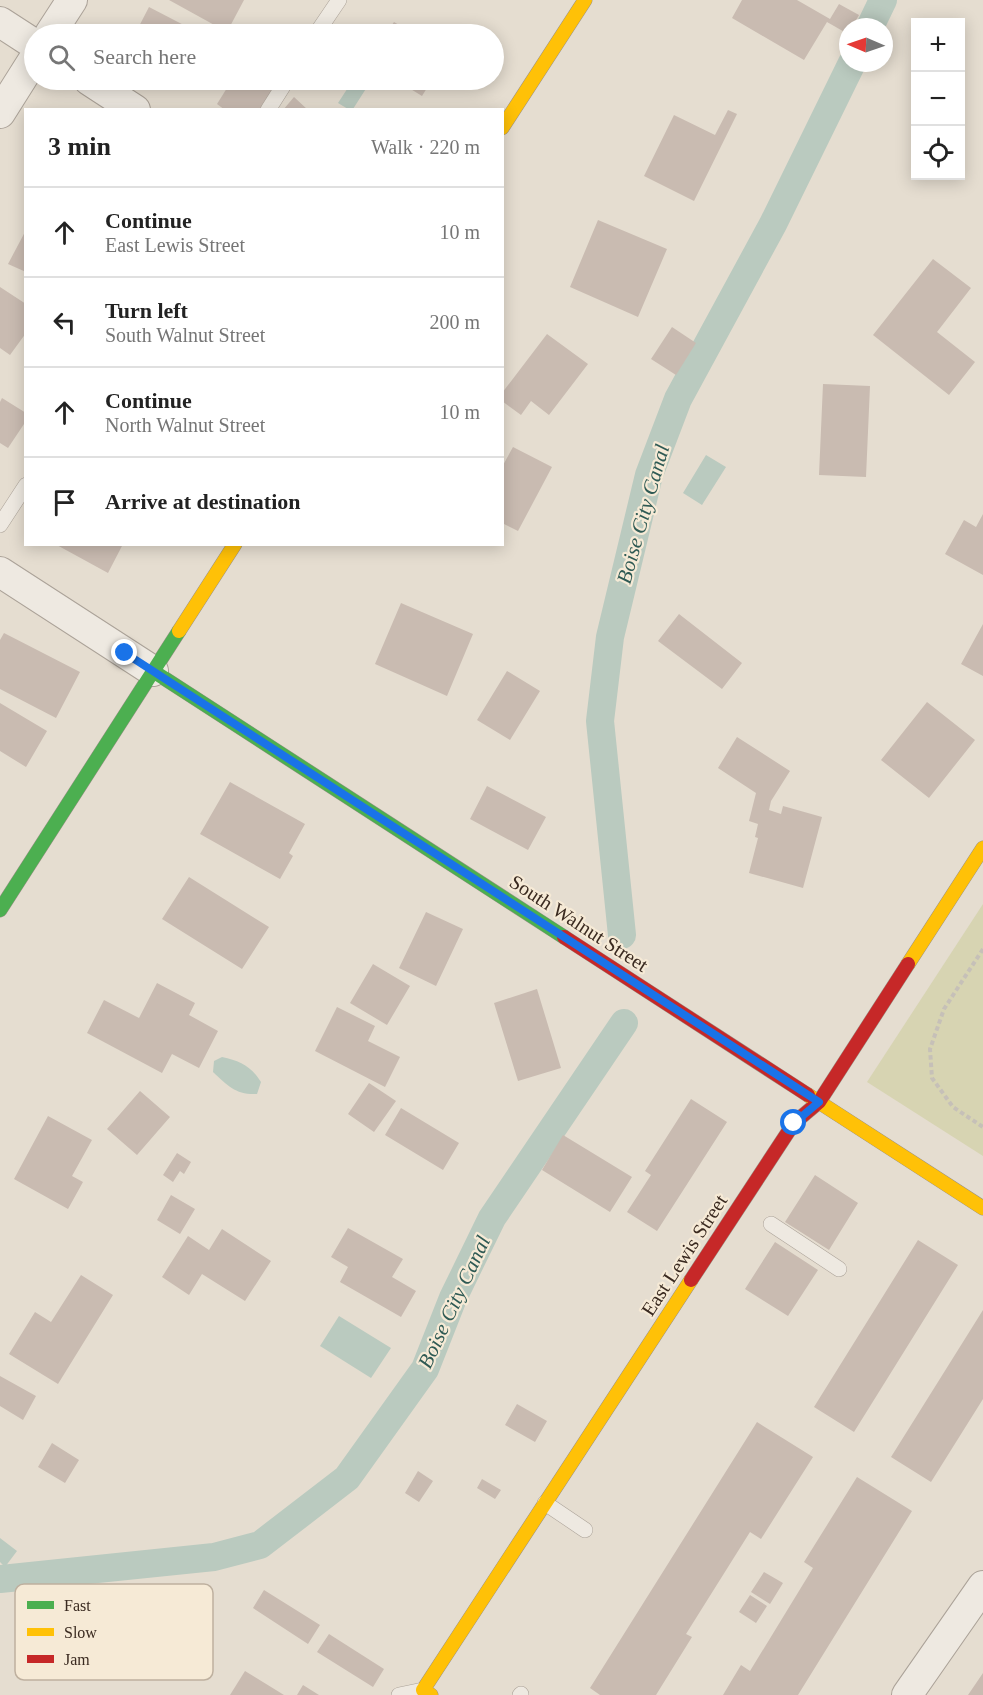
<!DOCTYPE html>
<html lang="en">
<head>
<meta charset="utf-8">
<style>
	body { margin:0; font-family:"Times New Roman",serif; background:#f6f6f6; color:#222 }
	.controls { position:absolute; right:18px; top:18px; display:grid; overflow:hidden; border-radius:0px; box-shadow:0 3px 15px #0003 }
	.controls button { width:54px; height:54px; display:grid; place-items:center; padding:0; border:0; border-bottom:2px solid #e0e0e0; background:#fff; color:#222; font:30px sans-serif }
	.compass { position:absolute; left:839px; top:18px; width:54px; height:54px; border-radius:50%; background:#fff; box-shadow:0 3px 15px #0003; rotate:272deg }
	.stop { position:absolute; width:18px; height:18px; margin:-14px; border:4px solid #1a73e8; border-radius:50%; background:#fff }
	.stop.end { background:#1a73e8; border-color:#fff; box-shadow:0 2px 6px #0008 }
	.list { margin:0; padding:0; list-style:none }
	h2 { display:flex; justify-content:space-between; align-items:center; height:78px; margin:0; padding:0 24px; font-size:26px }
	h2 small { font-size:20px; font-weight:400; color:#767676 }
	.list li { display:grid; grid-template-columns:39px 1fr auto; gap:18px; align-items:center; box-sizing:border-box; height:90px; padding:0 24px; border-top:2px solid #e0e0e0 }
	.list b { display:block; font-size:22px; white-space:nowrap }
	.list p { margin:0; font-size:20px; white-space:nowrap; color:#767676 }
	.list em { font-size:20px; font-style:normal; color:#767676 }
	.icon { flex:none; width:33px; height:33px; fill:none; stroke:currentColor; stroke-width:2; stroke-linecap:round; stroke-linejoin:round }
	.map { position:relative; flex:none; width:983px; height:1695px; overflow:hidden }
	.search { position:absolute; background:#fff; box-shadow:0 3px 15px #0003; left:24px; top:24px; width:480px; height:66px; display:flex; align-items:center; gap:15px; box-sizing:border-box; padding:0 21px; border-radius:33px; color:#767676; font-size:22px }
	.panel { position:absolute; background:#fff; box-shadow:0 3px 15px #0003; left:24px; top:108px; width:480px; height:438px; border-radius:0px }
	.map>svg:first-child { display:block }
	.garden { fill:#d7d4b2 }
	.water { fill:#bacabf }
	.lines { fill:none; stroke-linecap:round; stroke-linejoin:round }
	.canal { stroke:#bacabf; stroke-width:28 }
	.building { fill:#c9bbb1 }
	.lane-casing { stroke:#aba298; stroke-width:16 }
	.street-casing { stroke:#aba298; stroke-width:32 }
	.fast-casing { stroke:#9a9288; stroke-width:15 }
	.slow-casing { stroke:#9a9288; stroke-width:15 }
	.jam-casing { stroke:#9a9288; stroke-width:15 }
	.path { stroke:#c6c0b8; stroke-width:4; stroke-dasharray:4.5 3; stroke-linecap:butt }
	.lane { stroke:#eee9e1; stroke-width:15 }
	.street { stroke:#eee9e1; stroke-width:30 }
	.fast { stroke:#4caf50; stroke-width:14 }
	.slow { stroke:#ffc107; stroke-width:14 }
	.jam { stroke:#c62828; stroke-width:14 }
	.route { stroke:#1a73e8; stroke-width:8 }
	.labels { text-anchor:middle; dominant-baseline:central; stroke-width:4.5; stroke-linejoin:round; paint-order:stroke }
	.street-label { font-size:20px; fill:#3a2a20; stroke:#f6ead6 }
	.water-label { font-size:21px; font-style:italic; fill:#2f5a54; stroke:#f6ead6 }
	.key { fill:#f6ead6; stroke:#beb09f; stroke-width:1.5 }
	.key-label { font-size:16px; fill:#3a2a20 }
</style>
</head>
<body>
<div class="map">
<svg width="983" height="1695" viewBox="0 0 983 1695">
	<rect width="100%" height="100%" fill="#e5ddd0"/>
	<path class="garden" d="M983,904V1156L867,1082Z"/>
	<path class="water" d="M353,80H362L369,84L353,109H348L338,103Z
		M706,455L726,467L702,505L683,493Z
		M222,1057C240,1061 251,1066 261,1082L257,1094C236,1095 228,1086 213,1072L214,1061Z
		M339,1316L391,1348L371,1378L320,1346Z
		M0,1538L17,1551L5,1567L0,1562Z"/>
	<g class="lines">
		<path class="canal" d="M870,27L883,0
			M622,935L600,721L610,637L649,475L678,399L773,224L852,63
			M0,1579L214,1557L260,1545L347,1478L425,1369L453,1298L492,1218L624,1023"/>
	</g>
	<path class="building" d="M169,0H244L227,32Z
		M742,0H797L830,19L839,4L859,15L852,27H848V34L827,22L804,60L732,18Z
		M149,7L201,34H135Z
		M394,22L414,34H386Z
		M232,80H265L275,85L259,110H225L217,104Z
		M396,80H432L422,96Z
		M294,97L308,110H283Z
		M728,110L737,114L694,201L644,176L674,115L715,135Z
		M598,220L667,249L638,317L570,287Z
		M26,230V272L8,264Z
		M933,259L971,288L937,332L975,362L949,395L873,335Z
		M0,287L26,304V333L10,355L0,348Z
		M672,327L696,343L676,375L651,359Z
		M547,334L588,364L549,415L531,401L521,415L502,401V393Z
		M823,384L870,386L866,477L819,475Z
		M2,398L26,413V421L8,448L0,443V402Z
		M513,447L552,467L518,531L502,523V467Z
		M983,514V575L945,554L964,520L976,527Z
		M55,544H123L108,573Z
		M401,603L473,634L447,696L375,664Z
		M679,614L742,663L722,689L658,641Z
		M983,624V676L961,664Z
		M4,633L80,672L56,718L0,689V640Z
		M507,671L540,691L510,740L477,720Z
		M927,702L975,740L929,798L881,760Z
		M0,703L47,731L26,767L0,751Z
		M737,737L790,771L771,801L769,810L781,814L783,806L822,817L803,888L749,873L758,838L755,837L758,824L749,821L756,793L718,768Z
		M230,782L305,824L289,853L293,856L280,879L200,834Z
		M487,786L546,817L528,850L470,819Z
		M189,877L269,927L242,969L162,919Z
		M426,912L463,929L436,986L399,968Z
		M373,964L410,986L387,1025L350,1003Z
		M157,983L195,1003L189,1015L218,1031L199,1068L172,1054L162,1073L87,1033L104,1000L139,1018Z
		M537,989L561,1068L518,1081L494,1003Z
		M337,1007L375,1026L368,1041L400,1057L385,1087L315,1051Z
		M369,1083L396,1101L374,1132L348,1114Z
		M140,1091L170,1117L137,1155L107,1129Z
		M691,1099L727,1122L657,1231L627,1212L651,1175L645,1171Z
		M401,1108L459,1143L443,1170L385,1135Z
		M48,1116L92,1140L72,1176L83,1182L68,1209L14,1179Z
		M563,1135L632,1177L610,1212L542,1170Z
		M177,1153L191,1162L184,1174L180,1171L173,1182L163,1175Z
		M815,1175L858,1203L829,1250L785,1222Z
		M171,1195L195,1209L180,1234L157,1220Z
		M348,1228L403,1259L392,1277L416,1291L401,1317L340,1282L348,1267L331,1257Z
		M222,1229L271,1261L245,1301L202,1274L189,1295L162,1277L188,1236L209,1250Z
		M918,1240L958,1265L854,1432L814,1407Z
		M775,1242L818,1270L788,1316L745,1289Z
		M81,1275L113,1295L58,1384L9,1354L35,1312L51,1322Z
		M983,1310V1399L931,1482L891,1457Z
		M0,1376L36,1396L23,1420L0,1406Z
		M517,1404L547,1421L535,1442L505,1425Z
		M757,1422L813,1457L761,1539L750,1532L686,1634L692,1637L656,1695H600L590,1688Z
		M52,1443L79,1460L65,1483L38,1467Z
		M418,1471L433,1481L419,1502L405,1493Z
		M857,1477L912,1511L798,1695H723L741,1665L750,1671L813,1568L804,1562Z
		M482,1479L501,1490L495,1499L477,1488Z
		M764,1572L783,1583L770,1604L751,1592Z
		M264,1590L320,1625L308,1644L253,1608Z
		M750,1595L767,1606L756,1623L739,1612Z
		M329,1634L384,1669L373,1687L317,1652Z
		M245,1671L284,1695H230Z
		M983,1673V1695H968Z
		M303,1685L319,1695H297Z"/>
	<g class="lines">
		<g class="lane-casing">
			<path id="lane" d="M316,34L339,0
				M268,110L287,80
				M0,525L26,485
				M771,1224L839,1269
				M545,1503L585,1530
				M399,1695L423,1690
				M520,1695L521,1694"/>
		</g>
		<g class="street-casing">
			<path id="street" d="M0,22L34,44
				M50,34L72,0
				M89,80L135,110
				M0,113L34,59
				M0,572L153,671
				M907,1695L983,1586"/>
		</g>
		<g class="fast-casing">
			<path id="fast" d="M153,671L564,937
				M0,910L179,631"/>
		</g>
		<g class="slow-casing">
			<path id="slow" d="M502,128L585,0
				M179,631L235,544
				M908,964L983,848
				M808,1095L983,1208
				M431,1695L423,1690L691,1280"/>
		</g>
		<g class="jam-casing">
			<path id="jam" d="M564,937L808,1095
				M691,1280L794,1123L819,1102L908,964"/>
		</g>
		<path class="path" d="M983,949L944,1009L930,1049L932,1078L953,1107L983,1127"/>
		<use href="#lane" class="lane"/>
		<use href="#street" class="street"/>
		<use href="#fast" class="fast"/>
		<use href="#slow" class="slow"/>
		<use href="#jam" class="jam"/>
	</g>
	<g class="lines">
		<path class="route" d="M125,653L819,1102L794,1123"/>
	</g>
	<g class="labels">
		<g class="street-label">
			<text transform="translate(579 923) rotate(33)">South Walnut Street</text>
			<text transform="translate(684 1255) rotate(-57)">East Lewis Street</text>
		</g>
		<g class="water-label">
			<text transform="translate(643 514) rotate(-74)">Boise City Canal</text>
			<text transform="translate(454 1302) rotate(-65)">Boise City Canal</text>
		</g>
	</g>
	<rect x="15" y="1584" width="198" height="96" rx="9" class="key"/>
	<rect x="27" y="1601" width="27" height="8" fill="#4caf50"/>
	<rect x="27" y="1628" width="27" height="8" fill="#ffc107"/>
	<rect x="27" y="1655" width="27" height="8" fill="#c62828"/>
	<g class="key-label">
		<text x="64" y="1611">Fast</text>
		<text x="64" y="1638">Slow</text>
		<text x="64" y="1665">Jam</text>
	</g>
</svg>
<div class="controls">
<button>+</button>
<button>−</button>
<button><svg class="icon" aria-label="locate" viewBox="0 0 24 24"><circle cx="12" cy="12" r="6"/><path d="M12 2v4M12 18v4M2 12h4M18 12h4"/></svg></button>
</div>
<svg class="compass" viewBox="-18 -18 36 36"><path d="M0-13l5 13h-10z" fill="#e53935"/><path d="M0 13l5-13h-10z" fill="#767676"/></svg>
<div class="stop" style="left:794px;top:1123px"></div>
<div class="stop end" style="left:125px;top:653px"></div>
<div class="search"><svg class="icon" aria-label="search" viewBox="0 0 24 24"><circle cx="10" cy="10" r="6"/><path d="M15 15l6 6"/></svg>Search here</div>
<section class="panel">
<h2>3 min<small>Walk · 220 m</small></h2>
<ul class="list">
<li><svg class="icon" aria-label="ahead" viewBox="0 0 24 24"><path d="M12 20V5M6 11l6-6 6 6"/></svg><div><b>Continue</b><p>East Lewis Street</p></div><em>10 m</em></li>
<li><svg class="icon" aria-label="left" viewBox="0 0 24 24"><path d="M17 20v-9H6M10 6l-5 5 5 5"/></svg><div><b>Turn left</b><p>South Walnut Street</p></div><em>200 m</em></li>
<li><svg class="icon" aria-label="ahead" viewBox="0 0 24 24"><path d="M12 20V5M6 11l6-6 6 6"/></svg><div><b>Continue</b><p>North Walnut Street</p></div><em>10 m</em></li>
<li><svg class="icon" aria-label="arrive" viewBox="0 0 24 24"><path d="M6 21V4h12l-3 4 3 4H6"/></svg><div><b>Arrive at destination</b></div></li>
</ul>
</section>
</div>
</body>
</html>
